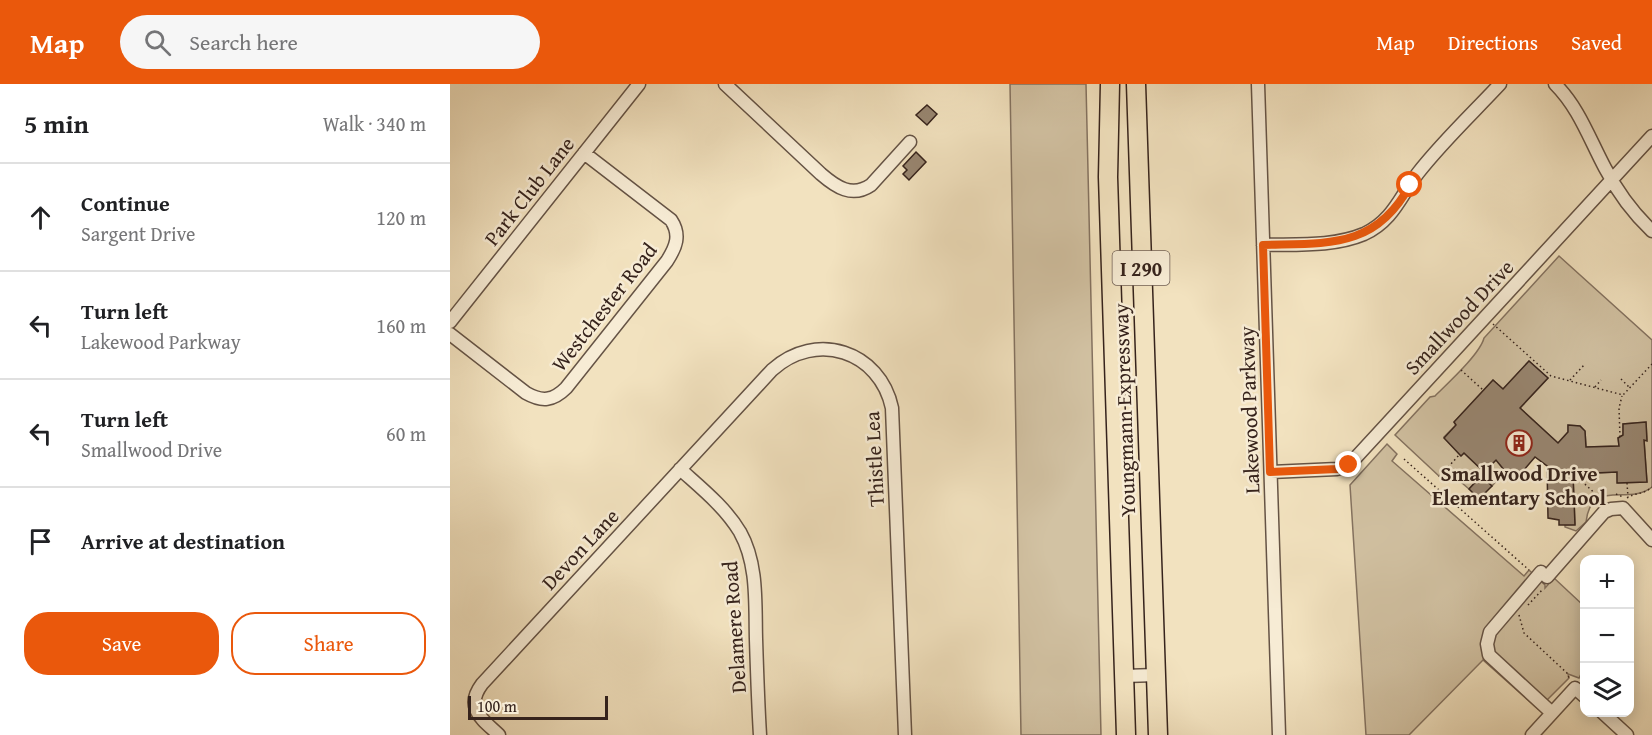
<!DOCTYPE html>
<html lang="en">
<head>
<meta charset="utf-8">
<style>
	body { margin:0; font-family:"Gentium Book Plus",serif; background:#f6f6f6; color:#202124 }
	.controls { position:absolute; right:18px; bottom:18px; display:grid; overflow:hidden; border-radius:12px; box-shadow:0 3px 15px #0003 }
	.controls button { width:54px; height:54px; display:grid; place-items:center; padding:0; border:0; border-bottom:2px solid #e0e0e0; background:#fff; color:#202124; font:30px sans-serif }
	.scale { position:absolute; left:18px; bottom:15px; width:140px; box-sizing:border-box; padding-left:6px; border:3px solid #36231c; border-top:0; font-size:16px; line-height:21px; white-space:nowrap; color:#36231c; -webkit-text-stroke:4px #f7ecd5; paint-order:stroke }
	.stop { position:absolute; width:18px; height:18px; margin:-14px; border:4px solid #ea580c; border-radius:50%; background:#fff }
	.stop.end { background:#ea580c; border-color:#fff; box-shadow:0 2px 6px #0008 }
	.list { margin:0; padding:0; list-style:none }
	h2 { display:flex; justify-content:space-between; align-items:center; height:78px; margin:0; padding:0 24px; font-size:26px }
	h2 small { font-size:20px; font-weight:400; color:#757577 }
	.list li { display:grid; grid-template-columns:39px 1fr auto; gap:18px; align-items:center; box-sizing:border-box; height:108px; padding:0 24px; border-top:2px solid #e0e0e0 }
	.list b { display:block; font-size:22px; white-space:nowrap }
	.list p { margin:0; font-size:20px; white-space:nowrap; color:#757577 }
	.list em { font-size:20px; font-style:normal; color:#757577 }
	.actions { display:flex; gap:12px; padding:18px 24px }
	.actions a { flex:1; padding:14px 0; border:2px solid #ea580c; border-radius:24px; text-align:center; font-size:21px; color:#ea580c }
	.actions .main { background:#ea580c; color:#fff }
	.icon { flex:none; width:33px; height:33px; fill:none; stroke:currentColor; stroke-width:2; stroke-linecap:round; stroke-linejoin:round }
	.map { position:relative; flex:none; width:1202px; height:651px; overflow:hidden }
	header { display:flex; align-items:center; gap:36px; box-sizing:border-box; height:84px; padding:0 30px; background:#ea580c; color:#fff }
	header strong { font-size:28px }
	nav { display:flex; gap:33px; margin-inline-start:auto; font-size:21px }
	.search { width:420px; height:54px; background:#f6f6f6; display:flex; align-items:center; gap:15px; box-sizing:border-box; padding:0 21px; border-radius:33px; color:#757577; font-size:22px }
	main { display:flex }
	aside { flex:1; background:#fff }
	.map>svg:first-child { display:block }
	.green { fill:#d2c2a3; stroke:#847260; stroke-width:1.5 }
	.building { fill:#988671; stroke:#36231c; stroke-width:1.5 }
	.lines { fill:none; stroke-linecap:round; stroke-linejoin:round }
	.minor-casing { stroke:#655345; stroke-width:15 }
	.highway-casing { stroke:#36231c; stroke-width:21 }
	.path { stroke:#36231c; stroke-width:1.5; stroke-dasharray:1.5 3; stroke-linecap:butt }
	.minor { stroke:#f7ecd5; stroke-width:12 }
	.highway { stroke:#f2e2bf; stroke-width:18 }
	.route { stroke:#ea580c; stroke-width:8 }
	.labels { text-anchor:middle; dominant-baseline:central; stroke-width:5; stroke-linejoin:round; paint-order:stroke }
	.shield { fill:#f7ecd5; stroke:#705f54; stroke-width:1.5 }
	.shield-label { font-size:20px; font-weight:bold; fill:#36231c }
	.street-label { font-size:21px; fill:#36231c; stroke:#f7ecd5 }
	.poi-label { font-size:21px; font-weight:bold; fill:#36231c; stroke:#f7ecd5 }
</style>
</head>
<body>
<header>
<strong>Map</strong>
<div class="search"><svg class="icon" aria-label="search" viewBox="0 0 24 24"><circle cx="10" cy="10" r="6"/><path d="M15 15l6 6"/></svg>Search here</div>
<nav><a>Map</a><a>Directions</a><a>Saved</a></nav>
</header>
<main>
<aside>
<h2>5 min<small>Walk · 340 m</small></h2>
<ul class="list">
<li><svg class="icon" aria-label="ahead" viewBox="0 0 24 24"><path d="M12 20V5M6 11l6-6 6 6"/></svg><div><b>Continue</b><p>Sargent Drive</p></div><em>120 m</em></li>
<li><svg class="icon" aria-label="left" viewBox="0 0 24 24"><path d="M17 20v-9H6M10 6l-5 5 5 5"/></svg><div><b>Turn left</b><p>Lakewood Parkway</p></div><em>160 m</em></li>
<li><svg class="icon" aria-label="left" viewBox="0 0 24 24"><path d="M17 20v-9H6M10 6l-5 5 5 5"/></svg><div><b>Turn left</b><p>Smallwood Drive</p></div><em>60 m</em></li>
<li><svg class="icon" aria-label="arrive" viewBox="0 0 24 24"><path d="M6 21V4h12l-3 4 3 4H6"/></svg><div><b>Arrive at destination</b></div></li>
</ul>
<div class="actions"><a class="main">Save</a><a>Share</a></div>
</aside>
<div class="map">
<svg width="1202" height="651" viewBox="0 0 1202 651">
	<rect width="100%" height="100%" fill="#f2e2bf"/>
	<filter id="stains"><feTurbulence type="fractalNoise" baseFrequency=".00333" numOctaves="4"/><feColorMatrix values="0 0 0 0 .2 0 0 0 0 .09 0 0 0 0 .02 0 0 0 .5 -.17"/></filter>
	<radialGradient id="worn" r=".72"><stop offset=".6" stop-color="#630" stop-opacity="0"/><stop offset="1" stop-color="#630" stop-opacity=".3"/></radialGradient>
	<path class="green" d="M560,0H636L651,651H571Z
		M1109,172L1202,256V403C1178,422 1141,394 1136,438L1126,447L1115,443V441L1125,440L1123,393L1126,390L1167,388L1168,399L1197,398L1194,356H1197L1196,338L1173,340V354H1168L1169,362L1136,363L1135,347L1130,342L1118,341V348L1108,359L1070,324L1098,294L1079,277L1053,305L1043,296L1004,338L1006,341L994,353L1011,372L1014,369L1034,388L1046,376L1055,387L1042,402L1031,392L1019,405L997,386L990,393L945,351L980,313L985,312C998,299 1030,270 1034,254Z
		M937,360L947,370L942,377L1074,492L1079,486L1095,501V504L1104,494L1134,522V584L1129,594L1118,590L1119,594L1088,625L1033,576L959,651H916L900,401Z"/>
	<path class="building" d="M477,21L487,30L477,41L466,31Z
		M466,68L476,78L459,96L453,90L457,86L453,82Z
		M1079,277L1098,294L1070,324L1108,359L1118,348V341L1130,342L1135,347L1136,363L1169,362L1168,354L1173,351V340L1196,338L1197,357L1194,356L1197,398L1167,399V388L1123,390L1125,441H1109V436L1098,434L1097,382L1085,373L1068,393L1055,387L1046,376L1034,388L1014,369L1011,372L994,354L1006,341L1004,338L1043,296L1053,305Z
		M1031,392L1042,402L1029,415L1019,405Z"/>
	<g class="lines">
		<g class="minor-casing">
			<path id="minor" d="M275,0L371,90C386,103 402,114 421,101L460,58
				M808,0L829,651
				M1105,0C1129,24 1139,54 1155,84C1167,107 1183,129 1202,147
				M813,161C846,160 883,163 914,150C943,137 951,111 968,89C993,57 1023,29 1050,0
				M0,238L189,0
				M0,250L76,309C92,318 103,317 116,304L217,177C226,163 231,151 221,136L134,69
				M230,385C251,404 275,423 290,448C308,480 305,519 306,555C307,587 308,619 310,651
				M821,388L887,385L899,381L1202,52
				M1091,488L1040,548L1037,560L1039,571L1102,629
				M1097,493L1154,428L1161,425L1173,424L1202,456
				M674,592L706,591
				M1152,628L1177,651
				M49,651C32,635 14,624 32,600L322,286C366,246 430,267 442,324L455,651
				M1082,651L1125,604L1134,612"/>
		</g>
		<g class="highway-casing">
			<path id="highway" d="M660,0L658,93L676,651
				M686,0L708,651"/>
		</g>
		<path class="path" d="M1043,240L1101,292L1173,311L1202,280
			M1011,286L1033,306
			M1171,295L1179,303
			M1120,296L1135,280
			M1145,303L1151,296
			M1170,353L1169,324L1172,312
			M954,375L1079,486
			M1125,391L1150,414
			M989,393L1010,370
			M1177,399L1178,413
			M1166,410L1173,413
			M1177,414C1186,408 1193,411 1202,403
			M1078,521L1093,505
			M1069,531L1074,549L1118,590L1119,595"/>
		<use href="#minor" class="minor"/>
		<use href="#highway" class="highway"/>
	</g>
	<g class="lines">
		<path class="route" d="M899,381L887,385L820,388L813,161C877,159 926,165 960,101"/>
	</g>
	<defs>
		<g id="building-ring" transform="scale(1.35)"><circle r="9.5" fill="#f7ecd5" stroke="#8f2418" stroke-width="1.5"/><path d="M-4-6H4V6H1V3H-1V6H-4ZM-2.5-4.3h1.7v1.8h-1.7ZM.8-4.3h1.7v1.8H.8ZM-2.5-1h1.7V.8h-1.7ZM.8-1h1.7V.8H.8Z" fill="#8f2418"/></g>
	</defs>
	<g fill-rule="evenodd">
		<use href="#building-ring" x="1069" y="359"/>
	</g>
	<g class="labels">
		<rect class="shield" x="662.5" y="167" width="57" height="34" rx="4.5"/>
		<g class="shield-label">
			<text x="691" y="184">I 290</text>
		</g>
		<g class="street-label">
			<text transform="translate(79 107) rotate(-52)">Park Club Lane</text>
			<text transform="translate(154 223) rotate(-52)">Westchester Road</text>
			<text transform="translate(1009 233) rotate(-47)">Smallwood Drive</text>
			<text transform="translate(674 326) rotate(-92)">Youngmann Expressway</text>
			<text transform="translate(799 326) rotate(-92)">Lakewood Parkway</text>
			<text transform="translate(424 375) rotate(-93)">Thistle Lea</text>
			<text transform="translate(130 465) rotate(-47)">Devon Lane</text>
			<text transform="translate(284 543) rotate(-94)">Delamere Road</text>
		</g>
		<g class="poi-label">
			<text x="1069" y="389">Smallwood Drive<tspan x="1069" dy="24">Elementary School</tspan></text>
		</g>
	</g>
	<rect width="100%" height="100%" filter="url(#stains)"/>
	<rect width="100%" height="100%" fill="url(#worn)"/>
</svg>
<div class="controls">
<button>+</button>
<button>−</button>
<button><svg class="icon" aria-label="layers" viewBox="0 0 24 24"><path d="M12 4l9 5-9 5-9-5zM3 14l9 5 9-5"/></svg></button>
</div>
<div class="scale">100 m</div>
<div class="stop" style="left:960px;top:101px"></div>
<div class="stop end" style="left:899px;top:381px"></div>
</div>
</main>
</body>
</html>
